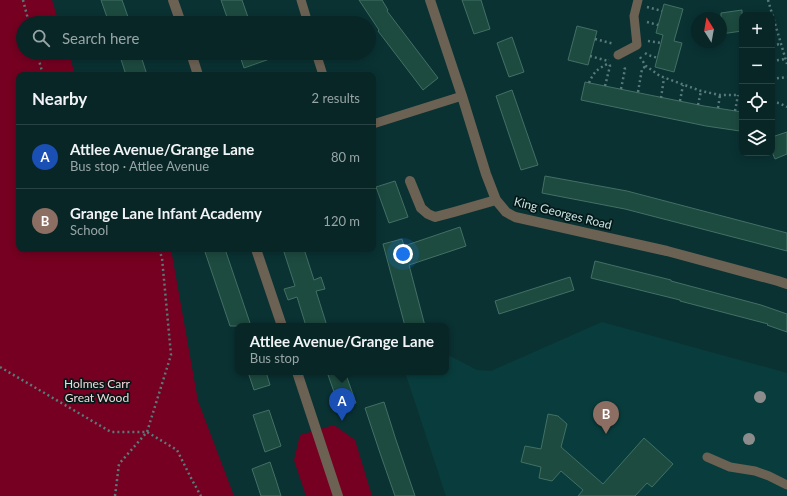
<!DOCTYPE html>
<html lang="en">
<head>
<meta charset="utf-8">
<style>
	body { margin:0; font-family:Lato,sans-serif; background:#163232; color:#f1f3f6 }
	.controls { position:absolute; right:12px; top:12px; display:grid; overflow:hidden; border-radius:8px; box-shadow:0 2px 10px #0003 }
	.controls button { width:36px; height:36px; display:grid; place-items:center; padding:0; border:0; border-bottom:1px solid #294343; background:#082626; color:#f1f3f6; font:20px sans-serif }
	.compass { position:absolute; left:691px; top:12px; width:36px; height:36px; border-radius:50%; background:#082626; box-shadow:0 2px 10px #0003; rotate:349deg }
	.you { position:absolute; left:403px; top:254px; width:14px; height:14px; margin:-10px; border:3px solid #fff; border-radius:50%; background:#1a73e8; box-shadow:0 0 0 6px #1a73e833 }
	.badge { display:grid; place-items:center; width:26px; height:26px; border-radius:50%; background:#b45309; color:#fff; font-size:13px; font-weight:700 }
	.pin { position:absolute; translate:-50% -33px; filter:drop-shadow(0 1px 2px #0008) }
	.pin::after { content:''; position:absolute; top:21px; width:14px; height:12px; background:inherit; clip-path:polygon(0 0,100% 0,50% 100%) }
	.popup { position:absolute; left:235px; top:323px; width:214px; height:52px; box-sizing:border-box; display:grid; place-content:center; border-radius:8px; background:#082626; filter:drop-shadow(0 1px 3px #0005); font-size:13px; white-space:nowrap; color:#98a5a7 }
	.popup b { font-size:15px; color:#f1f3f6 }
	.popup::after { content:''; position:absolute; left:50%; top:100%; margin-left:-8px; border:8px solid transparent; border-top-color:#082626 }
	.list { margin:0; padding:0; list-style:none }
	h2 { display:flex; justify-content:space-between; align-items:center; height:52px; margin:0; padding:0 16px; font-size:17px }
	h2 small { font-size:13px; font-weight:400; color:#98a5a7 }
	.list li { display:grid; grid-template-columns:26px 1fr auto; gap:12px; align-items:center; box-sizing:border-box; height:64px; padding:0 16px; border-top:1px solid #294343 }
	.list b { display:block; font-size:15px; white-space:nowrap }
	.list p { margin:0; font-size:13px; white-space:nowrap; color:#98a5a7 }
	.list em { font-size:13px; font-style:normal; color:#98a5a7 }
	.icon { flex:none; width:22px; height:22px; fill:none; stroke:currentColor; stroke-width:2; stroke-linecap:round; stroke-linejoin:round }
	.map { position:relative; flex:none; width:787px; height:496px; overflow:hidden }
	.search { position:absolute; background:#082626; box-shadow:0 2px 10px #0003; left:16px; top:16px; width:360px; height:44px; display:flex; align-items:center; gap:10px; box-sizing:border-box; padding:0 14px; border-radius:22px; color:#98a5a7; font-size:15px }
	.panel { position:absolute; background:#082626; box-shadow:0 2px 10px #0003; left:16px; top:72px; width:360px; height:180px; border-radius:8px }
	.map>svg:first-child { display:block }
	.built { fill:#093d3d }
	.green { fill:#760021 }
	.building { fill:#1d4b40; stroke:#427064 }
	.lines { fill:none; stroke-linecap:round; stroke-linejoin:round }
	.path { stroke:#587a7b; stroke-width:2.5; stroke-dasharray:2 3; stroke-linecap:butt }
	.lane { stroke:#6c6254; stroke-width:9 }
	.street { stroke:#6c6254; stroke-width:10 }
	.tree { fill:#8c8c8d }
	.labels { text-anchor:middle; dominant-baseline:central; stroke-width:3.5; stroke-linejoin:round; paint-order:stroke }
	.street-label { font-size:12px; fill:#c8e1e1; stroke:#041818 }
	.park-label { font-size:12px; fill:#f6d6d7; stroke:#041818 }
</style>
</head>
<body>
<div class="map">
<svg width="787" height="496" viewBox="0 0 787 496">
	<rect width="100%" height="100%" fill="#0a3233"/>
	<path class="built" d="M602,322L787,373V496H446L405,372H446V354L477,370L491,371Z"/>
	<path class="green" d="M0,0H52L59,23H23V53H69L75,75H19V249H171L198,401L234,496H0Z
		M334,425L355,440L372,496H306L294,460L300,435Z"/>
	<path class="building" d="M101,0H122L128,17L109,23Z
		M221,0H242L250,23H229Z
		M359,0H382L388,10L387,11L438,78L423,90L378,31L379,30Z
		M462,0H481L490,29L474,34Z
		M664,4L683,9L674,41L682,43L674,72L655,67L663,35L656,33Z
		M742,10V31L721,34V13Z
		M577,26L597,31L588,65L568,60Z
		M512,37L524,72L509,77L497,43Z
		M119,53H140L147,75H126Z
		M239,53H280L281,55L244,68Z
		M585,82L704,106L742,112V119L740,131L706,126L581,100Z
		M512,90L538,165L521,170L496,96Z
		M787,132V154L775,159L772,152V137Z
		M545,176L627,191L787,233V251L625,209L542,193Z
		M395,181L408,217L389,223L376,187Z
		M460,227L466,246L409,265L425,326H405L383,244L402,239L404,246Z
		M204,249H225L251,326H230Z
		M283,249H304L314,280L321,277L325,289L316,291L327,326H306L297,297L288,300L284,289L295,286Z
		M595,261L671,280V281L761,305L787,314V332L767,325L768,324L680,301V300L591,278Z
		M570,277L574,290L499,314L495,301Z
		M248,372H266L270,385L254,390Z
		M327,372H345L356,403L340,409Z
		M384,402L395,437L415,496H395L380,453L365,408Z
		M269,410L281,446L265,452L253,415Z
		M548,414L558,416L567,424L561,447L603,484L644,438L673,464L652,487L647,483L635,496H578L583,490L561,471L552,481L539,478L541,467L521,462L525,446L541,449Z
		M270,462L276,480L281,496H261L252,469Z"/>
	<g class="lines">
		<path class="path" d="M23,0L29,23
			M768,0L787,64
			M647,7L662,11
			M647,22L658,25
			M595,39L614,44
			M648,41L662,43
			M772,45L781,44
			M37,53L43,75
			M645,53L648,55L658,58
			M590,56L608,61L609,60
			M640,57L646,66L660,76L701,91L720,95H742
			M772,61L786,59
			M772,79L787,77
			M589,83C594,71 598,69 609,63
			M605,86L610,66L609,63
			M621,89L625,69L623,65
			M638,92L642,69L646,66
			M661,98L664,78
			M680,101L683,85
			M772,102L779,103L787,107
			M698,105L701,91
			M718,108L720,95
			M735,111L738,95
			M0,367L111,432H147L177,450L192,480L201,496
			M115,496L119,464L147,432L171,355L162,258L159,249"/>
		<path class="lane" d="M301,0L308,23
			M316,53L323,75
			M618,55L637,45L634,16L638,0
			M373,124L462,96
			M707,457L730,467L755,471L769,476L787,485"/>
		<path class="street" d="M173,0L181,23
			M430,0L462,96L486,174L496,200L506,212L515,217L667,251L778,281L787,284
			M191,53L198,75
			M410,181L421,208L428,214L435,217L454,212L496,200
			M256,249L282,326
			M297,372L338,496"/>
	</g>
	<g class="tree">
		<circle cx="760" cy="397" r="6"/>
		<circle cx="749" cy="439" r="6"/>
	</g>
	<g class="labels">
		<g class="street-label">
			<text transform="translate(563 213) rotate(14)">King Georges Road</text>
		</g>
		<g class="park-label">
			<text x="97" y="383">Holmes Carr<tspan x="97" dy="14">Great Wood</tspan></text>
		</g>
	</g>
</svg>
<div class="controls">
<button>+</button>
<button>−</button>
<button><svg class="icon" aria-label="locate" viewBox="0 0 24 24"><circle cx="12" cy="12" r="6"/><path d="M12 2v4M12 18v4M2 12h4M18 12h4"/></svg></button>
<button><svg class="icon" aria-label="layers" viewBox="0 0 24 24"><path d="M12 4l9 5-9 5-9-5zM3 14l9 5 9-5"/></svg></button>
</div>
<svg class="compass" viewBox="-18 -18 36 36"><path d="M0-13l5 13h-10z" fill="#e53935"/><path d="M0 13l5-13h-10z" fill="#98a5a7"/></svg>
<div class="you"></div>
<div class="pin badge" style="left:342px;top:421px;background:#1a4fb4">A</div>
<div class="popup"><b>Attlee Avenue/Grange Lane</b>Bus stop</div>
<div class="pin badge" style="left:606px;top:434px;background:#8d6e63">B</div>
<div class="search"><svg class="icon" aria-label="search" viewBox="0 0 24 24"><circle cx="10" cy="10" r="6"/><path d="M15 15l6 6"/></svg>Search here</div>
<section class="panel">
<h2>Nearby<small>2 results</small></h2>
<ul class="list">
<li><span class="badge" style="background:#1a4fb4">A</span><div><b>Attlee Avenue/Grange Lane</b><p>Bus stop · Attlee Avenue</p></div><em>80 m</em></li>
<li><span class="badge" style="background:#8d6e63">B</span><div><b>Grange Lane Infant Academy</b><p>School</p></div><em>120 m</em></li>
</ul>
</section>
</div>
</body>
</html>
